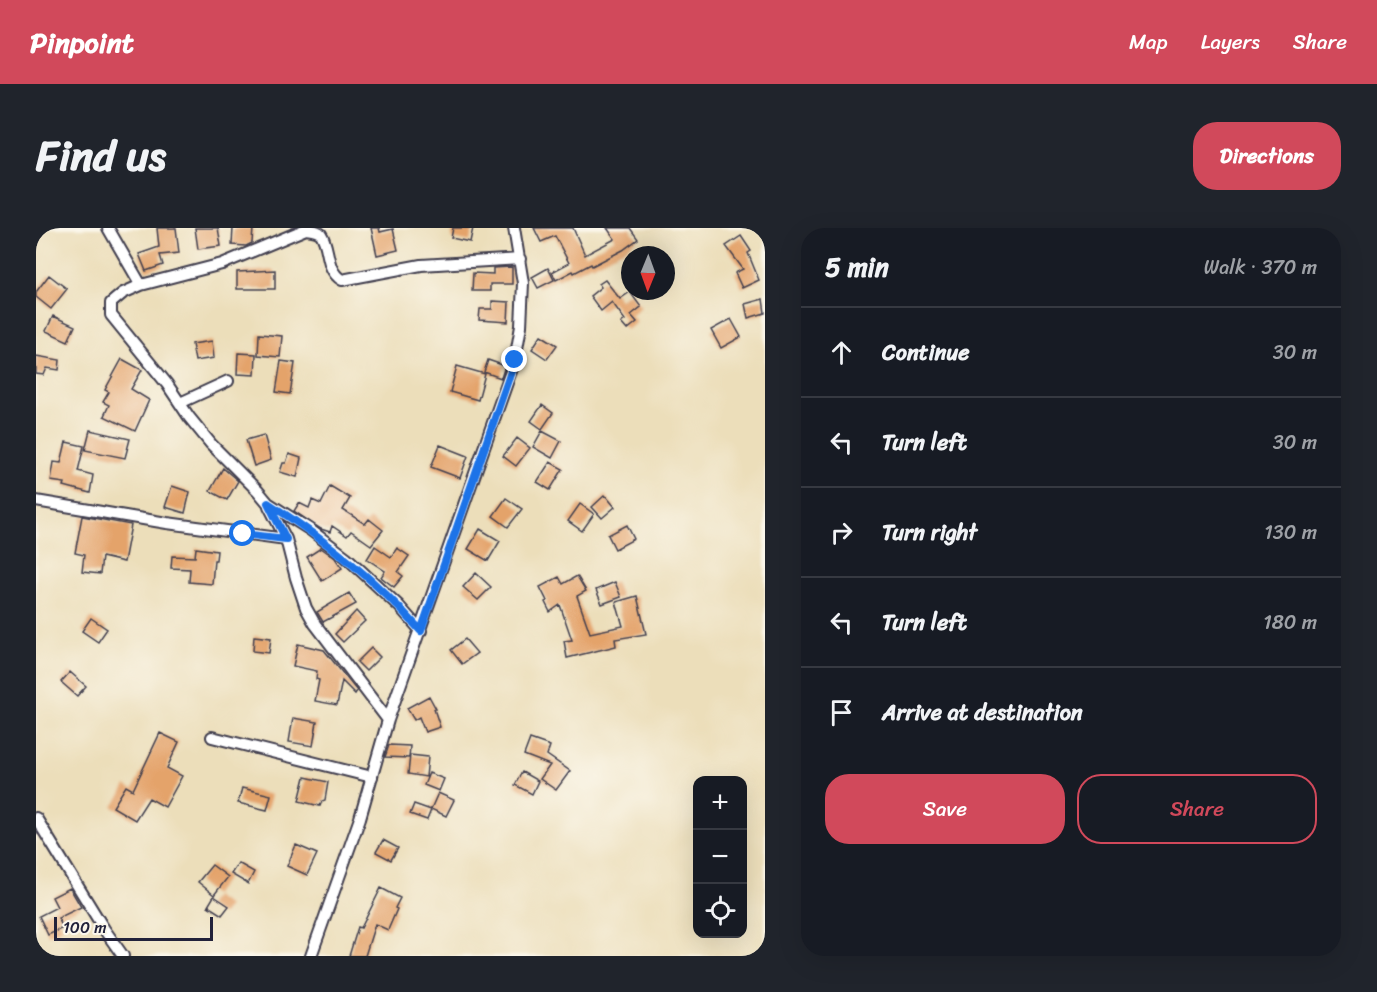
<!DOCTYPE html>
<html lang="en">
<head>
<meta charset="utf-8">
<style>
	body { margin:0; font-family:Sriracha,sans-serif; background:#20242c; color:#f1f3f6 }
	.controls { position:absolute; right:18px; bottom:18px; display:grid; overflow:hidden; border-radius:12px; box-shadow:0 6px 24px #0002 }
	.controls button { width:54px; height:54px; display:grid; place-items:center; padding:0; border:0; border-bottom:2px solid #363941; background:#171b24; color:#f1f3f6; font:30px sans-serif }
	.compass { position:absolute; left:585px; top:18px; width:54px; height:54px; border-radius:50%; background:#171b24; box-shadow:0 6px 24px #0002; rotate:181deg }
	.scale { position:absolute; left:18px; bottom:15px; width:159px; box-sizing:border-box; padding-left:6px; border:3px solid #22223b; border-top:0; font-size:16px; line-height:21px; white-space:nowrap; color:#22223b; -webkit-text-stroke:4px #fbf7ec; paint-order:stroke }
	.stop { position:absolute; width:18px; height:18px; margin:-14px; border:4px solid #1a73e8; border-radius:50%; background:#fff }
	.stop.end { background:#1a73e8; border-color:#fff; box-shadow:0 2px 6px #0008 }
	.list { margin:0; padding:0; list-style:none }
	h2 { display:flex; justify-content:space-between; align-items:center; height:78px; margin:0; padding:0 24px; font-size:26px }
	h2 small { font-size:20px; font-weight:400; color:#9ea1a6 }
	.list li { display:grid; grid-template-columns:39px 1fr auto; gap:18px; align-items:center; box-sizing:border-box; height:90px; padding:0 24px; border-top:2px solid #363941 }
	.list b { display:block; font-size:22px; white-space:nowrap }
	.list em { font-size:20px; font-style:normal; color:#9ea1a6 }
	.actions { display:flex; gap:12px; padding:18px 24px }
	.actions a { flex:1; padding:14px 0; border:2px solid #d1495b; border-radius:24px; text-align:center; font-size:21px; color:#d1495b }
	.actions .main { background:#d1495b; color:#fff }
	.icon { flex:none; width:33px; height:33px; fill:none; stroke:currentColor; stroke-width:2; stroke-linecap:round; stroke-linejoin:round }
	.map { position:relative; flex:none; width:729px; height:728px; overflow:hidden; border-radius:24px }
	header { display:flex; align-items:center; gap:36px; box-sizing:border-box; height:84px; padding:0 30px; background:#d1495b; color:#fff }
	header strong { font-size:28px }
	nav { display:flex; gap:33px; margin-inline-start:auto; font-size:21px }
	.intro { display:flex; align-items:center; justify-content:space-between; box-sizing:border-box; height:144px; padding:0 36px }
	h1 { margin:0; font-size:42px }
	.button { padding:15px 27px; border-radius:24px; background:#d1495b; color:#fff; font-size:21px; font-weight:700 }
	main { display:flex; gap:36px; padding:0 36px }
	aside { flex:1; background:#171b24; border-radius:24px; box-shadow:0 6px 24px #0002 }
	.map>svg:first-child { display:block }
	.building { fill:#e4a36b }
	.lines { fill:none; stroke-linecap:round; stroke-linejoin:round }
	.minor-casing { stroke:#403e4e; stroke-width:14 }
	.minor { stroke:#fff; stroke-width:10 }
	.route { stroke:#1a73e8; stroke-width:8 }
</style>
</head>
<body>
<header>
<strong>Pinpoint</strong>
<nav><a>Map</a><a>Layers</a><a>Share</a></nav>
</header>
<div class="intro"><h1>Find us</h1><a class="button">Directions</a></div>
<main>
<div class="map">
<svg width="729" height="728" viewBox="0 0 729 728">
	<rect width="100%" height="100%" fill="#fbf7ec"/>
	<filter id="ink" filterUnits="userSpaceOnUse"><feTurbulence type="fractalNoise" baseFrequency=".0167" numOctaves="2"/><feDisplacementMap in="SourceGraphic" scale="12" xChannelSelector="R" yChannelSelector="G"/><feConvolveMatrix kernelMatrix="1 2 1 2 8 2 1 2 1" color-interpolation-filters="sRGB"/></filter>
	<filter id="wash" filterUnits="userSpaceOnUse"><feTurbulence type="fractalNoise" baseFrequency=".008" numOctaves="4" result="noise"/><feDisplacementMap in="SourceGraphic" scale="24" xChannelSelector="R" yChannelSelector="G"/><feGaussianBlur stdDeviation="1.35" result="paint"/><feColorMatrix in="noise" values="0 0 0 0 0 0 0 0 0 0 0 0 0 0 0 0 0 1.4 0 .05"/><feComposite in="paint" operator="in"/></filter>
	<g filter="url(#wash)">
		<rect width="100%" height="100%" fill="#ecdeba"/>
		<g id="blocks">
			<path class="building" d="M121,0H140L143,25L124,27L127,37L110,43L103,26L123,19Z
				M159,0H182L185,18L162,21Z
				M197,0H217L216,15L210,18L196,17Z
				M335,0H343L344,4L357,1L362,22L341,27Z
				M417,0H437L434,14L415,10Z
				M498,0H537L549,27L579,11L571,0H594L602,11L587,22L556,38L555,36L538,45L537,43L520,52L516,44L533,35L519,8L505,14Z
				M705,8L715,23L712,25L723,52L706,60L699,45L707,41L690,18Z
				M476,39V56H454V63H436L437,45L457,46V40Z
				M512,40L518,52L502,60L496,49Z
				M239,42V61H201V44Z
				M13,47L31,61L15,81L0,69V64Z
				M569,52L584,71L594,64L605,79L595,87L601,94L591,102L585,95L589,92L576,74L565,83L554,68L565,59L563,56Z
				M727,71L729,85L712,90L709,76Z
				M456,73L473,74L472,94L443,92L444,81H456Z
				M17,88L39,98L32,113L10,103Z
				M695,91L705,109L685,120L675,102Z
				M223,106L246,108L244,129L222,127Z
				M505,107L521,117L511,131L496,121Z
				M176,113L178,130L159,133L156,116Z
				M202,125L220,126L219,147L201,146Z
				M0,128L24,132L23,142L11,140L8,147L0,146Z
				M86,131L106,142L95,161L113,172L99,203L68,188L73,177L67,174L73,164L69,162Z
				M452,132L469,138L465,150L448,144Z
				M245,133L259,135L254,166L240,164Z
				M421,138L449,146L442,172L414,164Z
				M506,177L517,185L506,201L495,193Z
				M54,202L94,211L89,230L49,222Z
				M506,203L525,213L516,230L497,219Z
				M228,207L235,232L218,238L210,212Z
				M481,210L494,220L480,238L467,228Z
				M30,214L48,218L42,243L57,247L54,265L28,258L29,255L15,253L18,234L25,235Z
				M404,217L432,228L424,250L395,239Z
				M253,226L265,230L261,249L244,244L247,235H250Z
				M514,234L527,241L514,262L501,254Z
				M187,240L202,253L191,272L174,263Z
				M136,258L154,264L149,285L129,279Z
				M294,258L314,270L307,282L329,296L333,291L347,302L335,317L315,303L311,308L296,298L294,304L285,301L258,283L263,275L273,280L276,272L285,276Z
				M569,267L579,279L566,290L556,279Z
				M470,270L486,281L472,299L457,288Z
				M544,276L558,286L546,303L532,293Z
				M46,288L95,297L88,334L66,329L64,346L46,344L48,327L39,325Z
				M591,297L598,311L579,321L572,307Z
				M444,301L464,313L452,333L432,321Z
				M339,318L355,329L361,320L373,328L362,344L367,348L358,359L345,349L349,343L331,331Z
				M160,320L181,323L180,332H178L176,356L153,354L154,341L135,340L136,328L159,329Z
				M285,320L299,330L306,340L286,353L271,329Z
				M440,345L455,359L442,372L427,359Z
				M541,348L550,363L541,368L554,405L587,398L580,374L601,368L610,406L579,411L580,418L531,430L528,413L536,412L524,377L514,384L509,374L511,373L504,359L523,349L527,356Z
				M579,354L585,369L566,376L560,362Z
				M313,365L320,376L287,394L281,384Z
				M320,383L329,393L307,414L299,406Z
				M55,390L71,401L62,414L46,403Z
				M218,408L235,410L233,425L217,423Z
				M429,411L441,425L426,436L415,422Z
				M262,416L288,422L321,463L319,466L306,453L301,477L279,473L283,452L280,451L281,443L257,438Z
				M335,420L344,429L330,443L321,434Z
				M34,444L50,458L41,468L25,454Z
				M393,468L400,481H398L404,499L389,504L383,489L378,492L371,480Z
				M257,490L281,494L277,518L253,514Z
				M124,505L143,514L131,540L146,548L129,579L113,570L99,592L77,579L90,558L97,562Z
				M494,511L514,518L511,527L534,543L520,562L504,551L514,537L488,527Z
				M353,517L374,518L373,530L349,529Z
				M374,527L392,529L390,549L372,546Z
				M486,544L502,553L496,566L479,557Z
				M393,545L408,551L403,563L388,557Z
				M269,549L292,554L289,572L286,573L284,578L263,573Z
				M206,560L235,567L231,582L202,575Z
				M402,565L418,572L410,588L395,581Z
				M378,576L395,582L391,592L374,586Z
				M347,612L362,620L355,632L340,624Z
				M260,617L281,626L271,647L251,638Z
				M202,635L218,644L212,656L195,646Z
				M176,637L192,649L178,667L162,654Z
				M34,660L45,679L22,690L27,700L12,707L3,688L21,679L16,669Z
				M345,660L364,670L359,680L361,681L352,702L339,696L329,728H313L322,699L325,700Z
				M178,668L193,678L186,687L172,678Z"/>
		</g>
	</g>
	<g filter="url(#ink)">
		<use href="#blocks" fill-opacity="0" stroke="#403e4e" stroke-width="1.5"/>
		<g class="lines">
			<g class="minor-casing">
				<path id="minor" d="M72,0L105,57
					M144,175L192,153
					M0,273L131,295L250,311
					M233,278L250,311L260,350L270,380L279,396L352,492
					M385,403L363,378L310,329L273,301L232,275L222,263L175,216L153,189L131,156L75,87V75L87,65L105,57L186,36L270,1C275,2 281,2 285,6C294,19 289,42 306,52L385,37L484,31
					M176,509L336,549
					M0,590L68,701L87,728
					M275,728L324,590L352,492L479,132L485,98L487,55L478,0"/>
			</g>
			<use href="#minor" class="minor"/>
		</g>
	</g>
	<g class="lines" filter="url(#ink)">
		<path class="route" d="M207,306L250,311L232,275C290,313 338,350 385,403L479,132"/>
	</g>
</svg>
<div class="controls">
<button>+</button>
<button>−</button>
<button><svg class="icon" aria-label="locate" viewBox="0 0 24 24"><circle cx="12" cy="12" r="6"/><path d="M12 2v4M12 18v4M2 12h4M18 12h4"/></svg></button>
</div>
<svg class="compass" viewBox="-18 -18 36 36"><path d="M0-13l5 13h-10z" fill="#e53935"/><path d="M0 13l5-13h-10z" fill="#9ea1a6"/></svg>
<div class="scale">100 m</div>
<div class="stop" style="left:207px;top:306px"></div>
<div class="stop end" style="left:479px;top:132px"></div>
</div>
<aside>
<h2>5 min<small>Walk · 370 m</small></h2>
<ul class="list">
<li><svg class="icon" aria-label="ahead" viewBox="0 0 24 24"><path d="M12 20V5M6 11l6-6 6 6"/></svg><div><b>Continue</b></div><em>30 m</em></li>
<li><svg class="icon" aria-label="left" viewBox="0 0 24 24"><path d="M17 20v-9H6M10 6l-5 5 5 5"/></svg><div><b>Turn left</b></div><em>30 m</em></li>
<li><svg class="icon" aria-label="right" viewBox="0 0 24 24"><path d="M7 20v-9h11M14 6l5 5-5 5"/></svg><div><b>Turn right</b></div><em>130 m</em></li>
<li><svg class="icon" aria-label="left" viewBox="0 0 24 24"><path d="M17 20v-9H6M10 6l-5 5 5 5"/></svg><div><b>Turn left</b></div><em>180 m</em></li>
<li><svg class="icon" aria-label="arrive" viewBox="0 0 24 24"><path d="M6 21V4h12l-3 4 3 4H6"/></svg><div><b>Arrive at destination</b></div></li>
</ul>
<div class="actions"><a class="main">Save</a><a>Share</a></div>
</aside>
</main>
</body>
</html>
